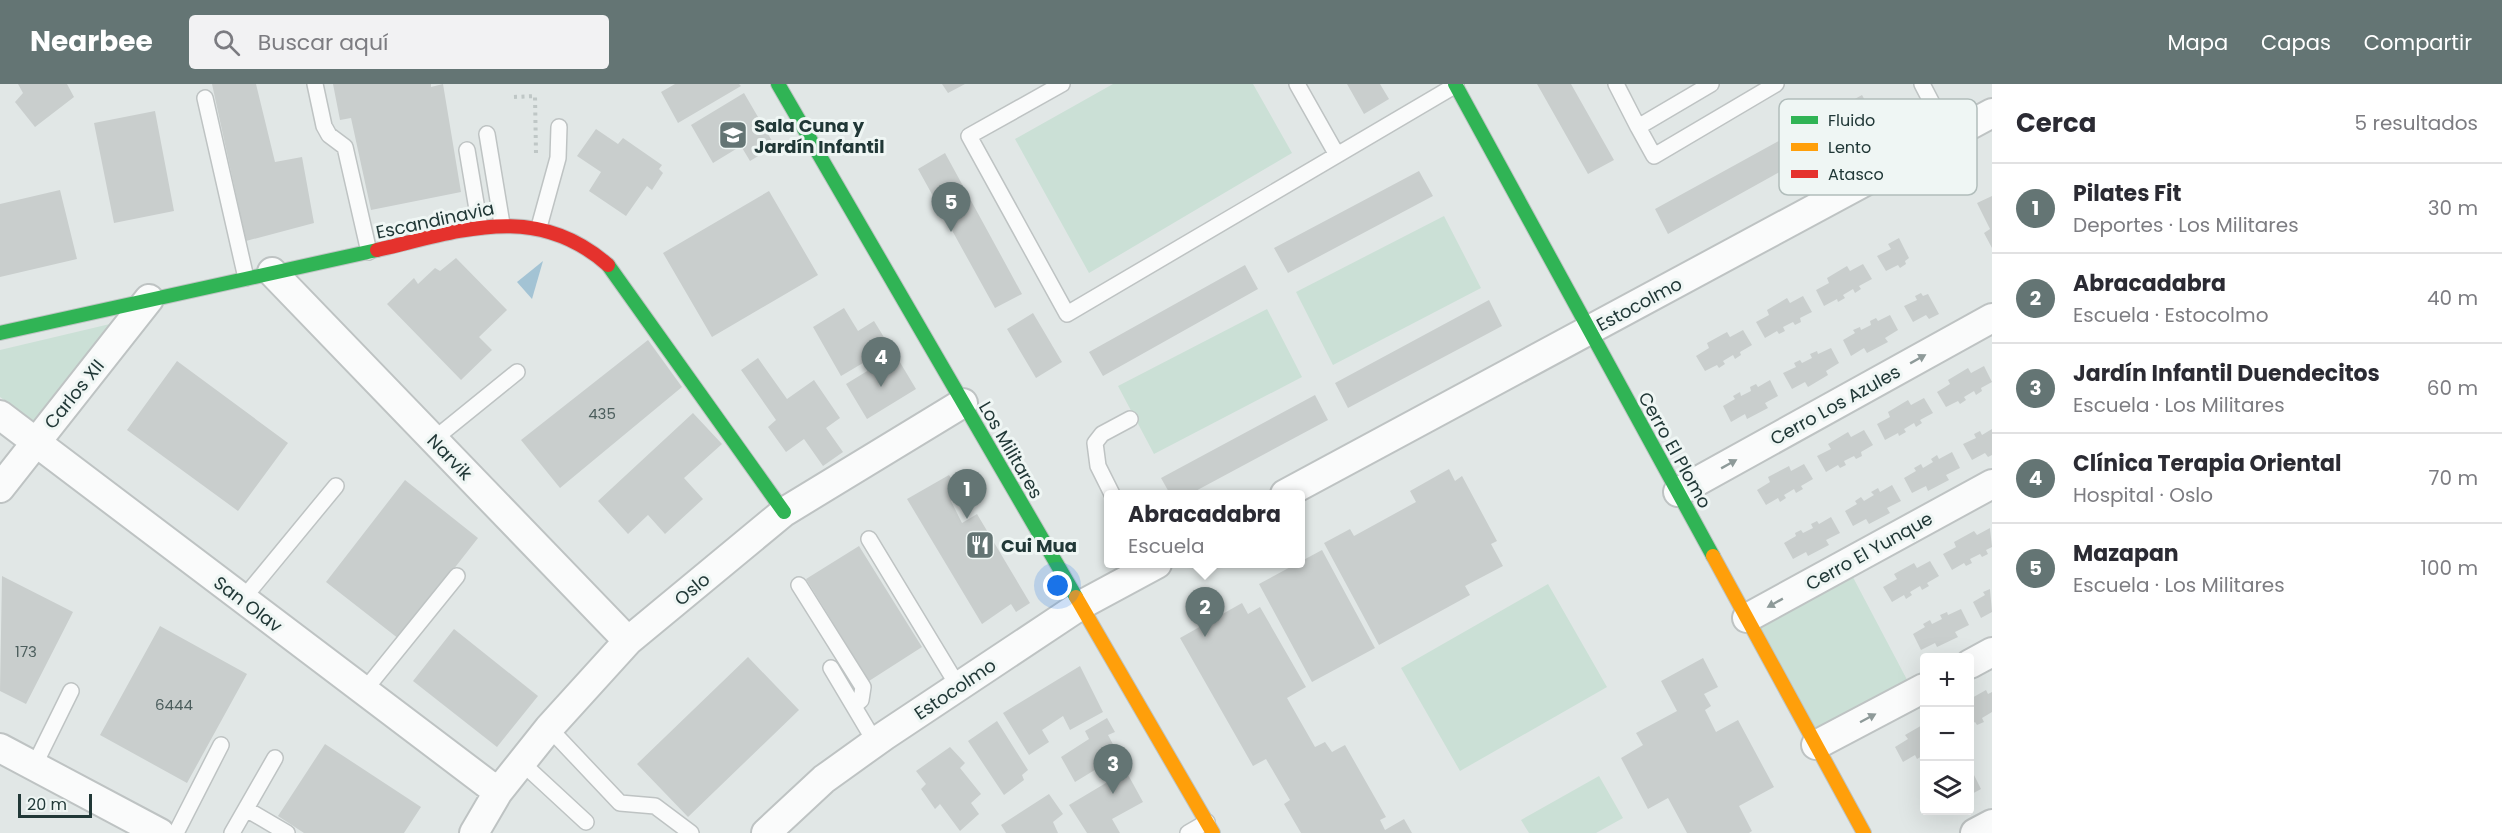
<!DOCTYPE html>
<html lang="es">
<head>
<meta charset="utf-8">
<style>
	body { margin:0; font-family:Poppins,sans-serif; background:#f2f2f3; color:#2b2b33 }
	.controls { position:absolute; right:18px; bottom:18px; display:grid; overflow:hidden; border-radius:6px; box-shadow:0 6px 24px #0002 }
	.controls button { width:54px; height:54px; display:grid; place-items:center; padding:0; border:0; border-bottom:2px solid #e1e1e2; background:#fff; color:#2b2b33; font:30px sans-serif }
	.scale { position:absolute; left:18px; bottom:15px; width:74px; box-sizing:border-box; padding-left:6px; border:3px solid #213837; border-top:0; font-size:16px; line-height:21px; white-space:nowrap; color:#213837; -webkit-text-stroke:4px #eff6f4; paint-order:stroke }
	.you { position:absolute; left:1058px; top:502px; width:21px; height:21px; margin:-15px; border:4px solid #fff; border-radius:50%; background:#1a73e8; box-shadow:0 0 0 9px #1a73e833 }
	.badge { display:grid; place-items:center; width:39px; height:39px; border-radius:50%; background:#647574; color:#fff; font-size:20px; font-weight:700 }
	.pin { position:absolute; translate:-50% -50px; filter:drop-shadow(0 2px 3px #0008) }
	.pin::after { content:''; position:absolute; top:32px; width:21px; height:18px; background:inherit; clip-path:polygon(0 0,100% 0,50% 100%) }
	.popup { position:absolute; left:1104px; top:406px; width:201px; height:78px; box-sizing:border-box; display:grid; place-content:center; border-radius:6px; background:#fff; filter:drop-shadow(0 2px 4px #0005); font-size:20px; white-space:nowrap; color:#7c7c81 }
	.popup b { font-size:22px; color:#2b2b33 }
	.popup::after { content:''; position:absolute; left:50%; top:100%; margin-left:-12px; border:12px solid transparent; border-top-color:#fff }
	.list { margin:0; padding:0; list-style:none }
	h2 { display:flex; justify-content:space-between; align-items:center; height:78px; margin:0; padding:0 24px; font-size:26px }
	h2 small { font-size:20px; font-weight:400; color:#7c7c81 }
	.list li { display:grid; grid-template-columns:39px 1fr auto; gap:18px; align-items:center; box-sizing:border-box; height:90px; padding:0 24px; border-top:2px solid #e1e1e2 }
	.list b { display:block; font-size:22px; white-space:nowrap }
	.list p { margin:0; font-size:20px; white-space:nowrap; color:#7c7c81 }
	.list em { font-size:20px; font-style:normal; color:#7c7c81 }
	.icon { flex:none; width:33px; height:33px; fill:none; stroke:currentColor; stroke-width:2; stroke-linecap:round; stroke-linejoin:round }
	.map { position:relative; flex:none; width:1992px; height:749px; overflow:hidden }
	header { display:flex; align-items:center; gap:36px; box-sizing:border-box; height:84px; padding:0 30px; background:#647574; color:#fff }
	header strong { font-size:28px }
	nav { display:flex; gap:33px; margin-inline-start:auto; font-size:21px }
	.search { width:420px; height:54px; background:#f2f2f3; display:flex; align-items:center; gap:15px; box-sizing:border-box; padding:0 21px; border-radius:6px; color:#7c7c81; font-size:22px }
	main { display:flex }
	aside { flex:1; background:#fff }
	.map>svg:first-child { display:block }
	.green { fill:#cbe0d6 }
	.water { fill:#a3c3d4 }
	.building { fill:#c9cecd }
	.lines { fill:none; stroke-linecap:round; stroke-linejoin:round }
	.lane-casing { stroke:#bec3c3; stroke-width:18 }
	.street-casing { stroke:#bec3c3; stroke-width:32 }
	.fast-casing { stroke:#bec4c3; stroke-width:16 }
	.slow-casing { stroke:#bec4c3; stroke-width:16 }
	.jam-casing { stroke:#bec4c3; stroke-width:16 }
	.path { stroke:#bfc7c6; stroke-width:4; stroke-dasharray:3 4.5; stroke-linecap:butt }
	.lane { stroke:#fafbfb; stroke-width:15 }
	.street { stroke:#fafbfb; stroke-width:28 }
	.fast { stroke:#30b455; stroke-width:14 }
	.slow { stroke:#ff9f0a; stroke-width:14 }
	.jam { stroke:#e5322d; stroke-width:14 }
	.oneway { fill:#8e9a99 }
	.labels { text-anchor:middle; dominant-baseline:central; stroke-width:6; stroke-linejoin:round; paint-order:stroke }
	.number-label { font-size:15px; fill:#4c5e5d }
	.poi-label { font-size:18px; font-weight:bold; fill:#213837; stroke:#eff6f4; text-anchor:start }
	.street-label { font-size:18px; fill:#213837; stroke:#eff6f4 }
	.key { fill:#eff6f4; stroke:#b1bdbb; stroke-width:1.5 }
	.key-label { font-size:16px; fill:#213837 }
</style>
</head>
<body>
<header>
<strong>Nearbee</strong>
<div class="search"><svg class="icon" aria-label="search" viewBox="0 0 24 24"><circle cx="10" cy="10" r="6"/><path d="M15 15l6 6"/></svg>Buscar aquí</div>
<nav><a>Mapa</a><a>Capas</a><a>Compartir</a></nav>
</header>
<main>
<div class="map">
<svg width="1992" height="749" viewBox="0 0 1992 749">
	<rect width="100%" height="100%" fill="#e1e7e6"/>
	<path class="green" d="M1113,0H1253L1292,69L1089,189L1015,55Z
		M1444,132L1481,204L1333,281L1296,208Z
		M1267,225L1302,293L1154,370L1118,302Z
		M110,240L33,337L0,313V266Z
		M1846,480L1914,609L1816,661L1747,534Z
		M1548,500L1607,603L1460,687L1401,584Z
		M1599,692L1623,734L1596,749H1529L1521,736Z"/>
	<path class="water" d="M543,177L532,215L517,198Z"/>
	<path class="building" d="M18,0H67L74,13L35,43L15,18L23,9Z
		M212,0H256L275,78L302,73L314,139L246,157Z
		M333,0H431V3L443,0L461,108L371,126L351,34L340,36Z
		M675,0H739L741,2L678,39L661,8Z
		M942,0H965L948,9Z
		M1347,0H1380L1389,15L1364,30Z
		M1537,0H1571L1614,76L1588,90Z
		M744,9L775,62L750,77L741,62L713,79L691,41Z
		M1862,11L1875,35L1668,150L1655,125Z
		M155,27L174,127L114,139L94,39Z
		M596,45L618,60L623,54L662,81L659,85L663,89L652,106L647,102L626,132L589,107L601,88L577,72Z
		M945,69L1022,210L995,224L918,85Z
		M1419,87L1433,112L1288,189L1274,164Z
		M60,106L77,175L0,193V120Z
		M769,107L818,191L712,253L663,169Z
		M1992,112V164L1984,149L1990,145L1977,119Z
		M1899,154L1909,174L1905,177L1906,180L1900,184L1898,181L1886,187L1877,172L1891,165L1888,160Z
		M456,174L507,226L479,253L492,266L461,296L387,220L414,194L418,200L435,184L440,187Z
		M1863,180L1872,195L1859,202L1861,205L1855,209L1853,205L1843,211L1845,214L1838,218L1837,215L1824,222L1816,206L1829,199L1827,194L1847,182L1850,187Z
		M1245,181L1258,205L1103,292L1089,268Z
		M1921,209L1923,212L1928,210L1939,230L1929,235L1926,231L1913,238L1904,222L1917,216L1915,212Z
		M1803,212L1812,228L1800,234L1801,238L1795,241L1793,238L1783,243L1785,247L1779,250L1777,247L1765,254L1756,238L1769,231L1767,226L1787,214L1790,219Z
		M1489,216L1502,242L1348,324L1335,299Z
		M844,224L858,247L874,237L890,263L841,292L813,243Z
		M1033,229L1062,278L1036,294L1007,245Z
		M1890,231L1898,246L1885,254L1888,258L1867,269L1864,264L1851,272L1843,256L1855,249L1853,246L1860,243L1861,246L1871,241L1870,237L1876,234L1878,237Z
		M1743,246L1752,261L1740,268L1741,271L1735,275L1733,271L1723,277L1725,280L1719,284L1717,281L1705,287L1696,272L1709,264L1707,259L1727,248L1730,253Z
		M648,256L682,303L560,404L521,356Z
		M1831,264L1839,279L1826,287L1828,291L1808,303L1805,298L1792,305L1783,289L1796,283L1794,279L1800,276L1802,279L1812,274L1810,270L1817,267L1818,270Z
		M895,270L916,305L867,335L846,300Z
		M758,274L787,315L814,296L840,334L826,344L843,368L823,382L804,355L786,368L768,343L776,336L741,286Z
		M177,277L288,359L238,427L127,346Z
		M1984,282L1992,298L1981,304L1982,307L1976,311L1974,307L1964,313L1966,316L1960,320L1958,317L1946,323L1937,308L1950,300L1948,296L1968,284L1971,289Z
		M1770,296L1778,312L1765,319L1768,324L1747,335L1745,330L1731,338L1723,322L1735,315L1733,312L1740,308L1741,312L1751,307L1750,303L1756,300L1758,303Z
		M1315,311L1328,336L1190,410H1170L1161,394Z
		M1924,314L1933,329L1920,336L1922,339L1916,343L1914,339L1904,345L1906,348L1899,352L1898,349L1885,356L1877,340L1890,333L1888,328L1908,316L1911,321Z
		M693,329L722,360L684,394L703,415L665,450L648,431L628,450L598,417Z
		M1992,345V371L1988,373L1985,369L1972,376L1963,360L1976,354L1974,350L1980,347L1982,351Z
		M1864,346L1873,361L1861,368L1862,372L1856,375L1854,372L1844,377L1846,381L1840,384L1838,381L1826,388L1817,372L1831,365L1828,360L1848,348L1851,353Z
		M1952,368L1960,384L1946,391L1949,396L1928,407L1926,402L1912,409L1904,394L1916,387L1914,384L1921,380L1923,384L1933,378L1931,375L1937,371L1939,375Z
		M1804,380L1813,395L1801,402L1803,405L1796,409L1794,405L1784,411L1786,414L1780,418L1778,414L1766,421L1757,406L1770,398L1768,393L1789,382L1791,387Z
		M1449,385L1455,397L1462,392L1497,457L1491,460L1503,482L1465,502L1470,511L1379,561L1324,459L1350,445L1354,452L1416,418L1410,407Z
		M949,391L961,410L951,417L962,439L977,430L1030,519L1016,528L1011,520L982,540L907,415Z
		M405,396L478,454L399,555L326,498Z
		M1892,401L1901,417L1887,424L1890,429L1869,440L1866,435L1853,442L1845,427L1857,420L1855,417L1861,413L1864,417L1874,411L1871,408L1878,404L1880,408Z
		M1831,433L1840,449L1826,456L1829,461L1808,472L1806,468L1793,475L1784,459L1796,452L1795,449L1801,446L1803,449L1813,444L1811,440L1817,437L1819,440Z
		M1990,444L1992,463L1986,466L1988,470L1982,473L1980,470L1970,475L1972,479L1966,482L1964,479L1952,486L1943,470L1956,463L1954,458L1974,447L1977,451Z
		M859,462L922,563L869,597L806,495Z
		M1322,466L1375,564L1312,598L1259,500Z
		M1930,477L1939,492L1927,499L1929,502L1922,506L1920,502L1910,508L1912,511L1906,515L1904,511L1892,518L1883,503L1897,495L1894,490L1914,479L1917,484Z
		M2,492L73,528L26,620L0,607Z
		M1990,505L1992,528L1981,534L1973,518L1985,511L1983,508Z
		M1242,519L1248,530L1260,523L1306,603L1287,614L1315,663L1325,658L1332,668L1345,661L1386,733L1380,736L1385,746L1404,735L1412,749H1301L1284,720L1290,716L1266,675L1253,682L1180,554Z
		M1961,525L1969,541L1955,548L1958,553L1937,563L1935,559L1921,566L1913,550L1925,543L1923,540L1930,536L1932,540L1942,535L1940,531L1947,528L1948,531Z
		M160,542L247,590L187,699L100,651Z
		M454,545L538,612L497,663L413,597Z
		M748,573L799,626L688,733L637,680Z
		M1703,574L1718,603L1704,610L1711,622L1705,626L1716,648L1738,636L1774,703L1739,722L1752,747L1749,749H1687L1668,714L1648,725L1621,674L1643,661L1636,649L1677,627L1661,597Z
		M1080,582L1103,628L1070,646L1063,632L1042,646L1049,658L1029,671L1003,629Z
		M1986,606L1988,610L1992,608V628L1982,634L1984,638L1977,641L1975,638L1970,641V615Z
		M1107,634L1115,648L1108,651L1121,675L1105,685L1103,681L1075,698L1061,673L1089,655L1085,647Z
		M997,637L1028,686L1022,691L1024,696L1004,711L968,657Z
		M1924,640V666L1921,668L1924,671L1917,675L1915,671L1903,678L1895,663L1908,655L1905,651Z
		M325,660L421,723L404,749H304L278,732Z
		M950,663L965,679L960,684L981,710L971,719L979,730L960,747L940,720L935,725L921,705L926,700L916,687Z
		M1126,687L1143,718L1112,735L1120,749H1087L1069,721Z
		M1973,689L1981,705L1970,711V691Z
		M1049,710L1063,730L1053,738L1058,749H1006L1001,741Z"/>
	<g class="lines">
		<g class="lane-casing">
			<path id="lane" d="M315,0L324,42L329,51L345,63L369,168
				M1062,0L969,52L1067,230L1456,1
				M1297,0L1337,71
				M1616,0L1638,43
				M1711,0L1638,43L1654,72L1776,0
				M1922,0L1949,52
				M205,14L246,194
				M487,50L502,140
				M467,66L480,143
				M539,143L558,74L559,43
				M433,356L517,288
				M1112,410L1098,382L1095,359L1102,350L1130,335
				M869,455L958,602
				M799,501L863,603L861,616L854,622
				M242,516L336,402
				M831,584L875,658
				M364,607L457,492
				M549,644L620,719L655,722L691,749
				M521,678L586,738
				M34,682L71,607
				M246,725L287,749
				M176,749L221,661
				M232,749L275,674
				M1188,749L1207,738"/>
		</g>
		<g class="street-casing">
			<path id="street" d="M272,188L628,557
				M0,331L498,708
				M0,404L149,215
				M1678,408L1992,234
				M1285,410L1992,29
				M1747,534L1992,400
				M1970,580L1992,568
				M1816,661L1924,604
				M0,664L160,749
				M474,749L498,708L549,644L628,557L784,428L963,319
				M766,749L824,695L884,652L1081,521L1157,480
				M1975,749L1992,740"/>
		</g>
		<g class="fast-casing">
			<path id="fast" d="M778,0L1076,513
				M1455,0L1713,472
				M608,181L784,428
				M0,249L377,166"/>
		</g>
		<g class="slow-casing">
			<path id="slow" d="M1713,472L1864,749
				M1076,513L1213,749"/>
		</g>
		<g class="jam-casing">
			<path id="jam" d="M377,166C460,147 536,117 608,181"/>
		</g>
		<path class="path" d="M514,13L535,12L536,69"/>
		<use href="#lane" class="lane"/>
		<use href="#street" class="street"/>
		<use href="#fast" class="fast"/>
		<use href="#slow" class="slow"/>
		<use href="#jam" class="jam"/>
	</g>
	<defs><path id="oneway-solid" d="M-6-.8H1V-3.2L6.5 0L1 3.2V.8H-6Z" transform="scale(1.5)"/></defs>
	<g class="oneway">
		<use href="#oneway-solid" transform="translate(1918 275) rotate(-29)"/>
		<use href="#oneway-solid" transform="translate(1729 380) rotate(-29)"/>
		<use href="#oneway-solid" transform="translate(1775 519) rotate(151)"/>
		<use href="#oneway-solid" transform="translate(1868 634) rotate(-28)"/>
	</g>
	<defs>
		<g id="school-square" transform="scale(1.5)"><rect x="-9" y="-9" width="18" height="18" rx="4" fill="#647574" stroke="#eff6f4"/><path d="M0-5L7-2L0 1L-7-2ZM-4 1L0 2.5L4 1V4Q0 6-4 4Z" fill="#fff"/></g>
		<g id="restaurant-square" transform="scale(1.5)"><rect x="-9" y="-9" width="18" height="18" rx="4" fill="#647574" stroke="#eff6f4"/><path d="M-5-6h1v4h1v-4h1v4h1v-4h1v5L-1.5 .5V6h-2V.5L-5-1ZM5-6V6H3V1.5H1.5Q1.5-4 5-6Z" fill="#fff"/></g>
	</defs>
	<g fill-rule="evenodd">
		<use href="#school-square" x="733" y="51"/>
		<use href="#restaurant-square" x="980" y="461"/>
	</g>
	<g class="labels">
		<g class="number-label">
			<text x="602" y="329">435</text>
			<text x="26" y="567">173</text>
			<text x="174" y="620">6444</text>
		</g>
		<g class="poi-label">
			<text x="754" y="41">Sala Cuna y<tspan x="754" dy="21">Jardín Infantil</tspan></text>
			<text x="1001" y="461">Cui Mua</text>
		</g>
		<g class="street-label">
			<text transform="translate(435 136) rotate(-12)">Escandinavia</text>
			<text transform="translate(1639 220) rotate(-28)">Estocolmo</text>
			<text transform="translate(74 310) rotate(-51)">Carlos XII</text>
			<text transform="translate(1835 321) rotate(-29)">Cerro Los Azules</text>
			<text transform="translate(1011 366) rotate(60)">Los Militares</text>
			<text transform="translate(1675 366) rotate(61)">Cerro El Plomo</text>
			<text transform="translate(450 373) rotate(46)">Narvik</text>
			<text transform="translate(1869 467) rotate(-29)">Cerro El Yunque</text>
			<text transform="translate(692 505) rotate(-40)">Oslo</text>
			<text transform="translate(248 520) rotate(37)">San Olav</text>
			<text transform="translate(955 605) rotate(-34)">Estocolmo</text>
		</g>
	</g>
	<rect x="1779" y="15" width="198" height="96" rx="9" class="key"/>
	<rect x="1791" y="32" width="27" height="8" fill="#30b455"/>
	<rect x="1791" y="59" width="27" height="8" fill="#ff9f0a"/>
	<rect x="1791" y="86" width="27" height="8" fill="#e5322d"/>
	<g class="key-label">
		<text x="1828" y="42">Fluido</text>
		<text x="1828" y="69">Lento</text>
		<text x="1828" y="96">Atasco</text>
	</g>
</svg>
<div class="controls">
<button>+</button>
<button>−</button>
<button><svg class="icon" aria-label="layers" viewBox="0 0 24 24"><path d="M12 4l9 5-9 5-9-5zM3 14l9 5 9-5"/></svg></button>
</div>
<div class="scale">20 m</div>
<div class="you"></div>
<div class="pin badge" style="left:967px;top:435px">1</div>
<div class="pin badge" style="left:1205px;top:553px">2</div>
<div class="popup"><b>Abracadabra</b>Escuela</div>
<div class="pin badge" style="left:1113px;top:710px">3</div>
<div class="pin badge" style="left:881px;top:303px">4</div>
<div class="pin badge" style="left:951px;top:148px">5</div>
</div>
<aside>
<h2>Cerca<small>5 resultados</small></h2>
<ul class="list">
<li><span class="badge">1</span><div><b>Pilates Fit</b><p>Deportes · Los Militares</p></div><em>30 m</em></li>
<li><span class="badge">2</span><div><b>Abracadabra</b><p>Escuela · Estocolmo</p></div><em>40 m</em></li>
<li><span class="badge">3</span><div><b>Jardín Infantil Duendecitos</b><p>Escuela · Los Militares</p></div><em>60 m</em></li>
<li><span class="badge">4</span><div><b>Clínica Terapia Oriental</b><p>Hospital · Oslo</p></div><em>70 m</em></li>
<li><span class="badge">5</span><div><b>Mazapan</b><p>Escuela · Los Militares</p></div><em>100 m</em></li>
</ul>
</aside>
</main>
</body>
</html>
